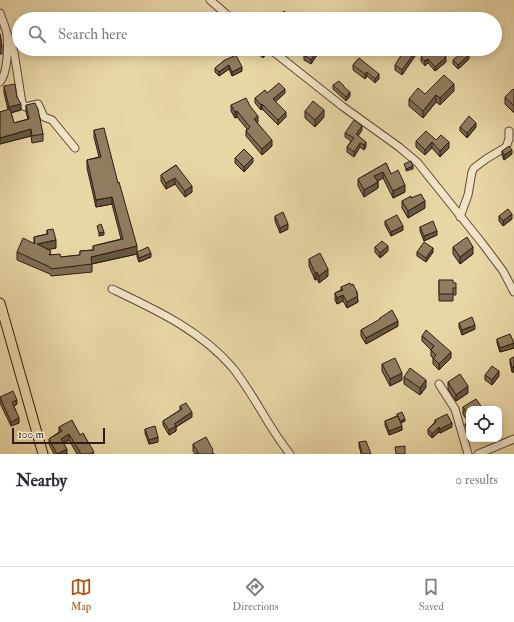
<!DOCTYPE html>
<html lang="en">
<head>
<meta charset="utf-8">
<style>
	body { margin:0; font-family:"IM FELL Double Pica",serif; background:#f7f7f7; color:#2b2b33 }
	.controls { position:absolute; right:12px; bottom:12px; display:grid; overflow:hidden; border-radius:8px; box-shadow:0 2px 10px #0003 }
	.controls button { width:36px; height:36px; display:grid; place-items:center; padding:0; border:0; border-bottom:1px solid #e1e1e2; background:#fff; color:#2b2b33; font:20px sans-serif }
	.scale { position:absolute; left:12px; bottom:10px; width:93px; box-sizing:border-box; padding-left:4px; border:2px solid #301b13; border-top:0; font-size:11px; line-height:14px; white-space:nowrap; color:#301b13; -webkit-text-stroke:3px #f1e4c4; paint-order:stroke }
	.list { margin:0; padding:0; list-style:none }
	h2 { display:flex; justify-content:space-between; align-items:center; height:52px; margin:0; padding:0 16px; font-size:17px }
	h2 small { font-size:13px; font-weight:400; color:#7c7c81 }
	.icon { flex:none; width:22px; height:22px; fill:none; stroke:currentColor; stroke-width:2; stroke-linecap:round; stroke-linejoin:round }
	.map { position:relative; flex:none; width:514px; height:454px; overflow:hidden }
	.search { position:absolute; background:#fff; box-shadow:0 2px 10px #0003; left:12px; right:12px; top:12px; height:44px; display:flex; align-items:center; gap:10px; box-sizing:border-box; padding:0 14px; border-radius:22px; color:#7c7c81; font-size:15px }
	.sheet { height:112px; background:#fff }
	nav { display:flex; justify-content:space-around; align-items:center; box-sizing:border-box; height:56px; border-top:1px solid #e1e1e2; background:#fff; font-size:11px; color:#7c7c81 }
	nav a { display:grid; justify-items:center; gap:2px }
	nav .on { color:#b45309 }
	.map>svg:first-child { display:block }
	.lines { fill:none; stroke-linecap:round; stroke-linejoin:round }
	.minor-casing { stroke:#5e4a38; stroke-width:9 }
	.major-casing { stroke:#301b13; stroke-width:11 }
	.minor { stroke:#f1e4c4; stroke-width:7 }
	.major { stroke:#e9d6a5; stroke-width:9 }
	.wall { fill:#7c6b52; stroke:#301b13 }
	.shaded-wall { fill:#655742; stroke:#301b13 }
	.building { fill:#907c5f; stroke:#301b13 }
</style>
</head>
<body>
<div class="map">
<svg width="514" height="454" viewBox="0 0 514 454">
	<rect width="100%" height="100%" fill="#e9d6a5"/>
	<filter id="stains"><feTurbulence type="fractalNoise" baseFrequency=".005" numOctaves="4"/><feColorMatrix values="0 0 0 0 .2 0 0 0 0 .09 0 0 0 0 .02 0 0 0 .5 -.17"/></filter>
	<radialGradient id="worn" r=".72"><stop offset=".6" stop-color="#630" stop-opacity="0"/><stop offset="1" stop-color="#630" stop-opacity=".3"/></radialGradient>
	<g class="lines">
		<g class="minor-casing">
			<path id="minor" d="M210,0L232,19
				M0,13C2,20 6,27 7,35C8,47 8,72 0,82
				M7,33L14,52L22,103L25,107L38,104L44,117L52,120L75,148
				M270,49L342,106L399,147L418,163L482,243L503,271L514,292
				M460,217L468,195L472,172L474,168L486,159L506,147L509,139V131
				M112,289C156,310 200,330 232,367C254,394 268,427 290,454
				M439,384L455,409L468,454
				M478,454L514,439"/>
		</g>
		<g class="major-casing">
			<path id="major" d="M0,303L43,454"/>
		</g>
		<use href="#minor" class="minor"/>
		<use href="#major" class="major"/>
	</g>
	<path class="wall" d="M0,34L2,46V54H0Z
		M19,38V49H18L16,44V39Z
		M256,49H267V53L263,58L256,52Z
		M280,49H294L289,56Z
		M319,49V52L311,64L304,60V56L301,55V50Z
		M415,56L402,75L395,70V65Z
		M461,56L469,59L458,69L453,64V60Z
		M421,57L446,62L435,71L428,63L425,66L421,61Z
		M359,58L379,79L375,83L367,76L365,79L353,70V65Z
		M225,60L242,71L232,76L229,69L219,76L215,72V68Z
		M333,85L344,88L350,96L346,101L333,89Z
		M4,86L17,97L21,110L11,113L14,123L28,119L26,112V105L43,134V141L32,143L31,136L0,144V112L8,110L4,93Z
		M514,90V113L505,104V97Z
		M454,91L440,105L436,102L423,118L409,106V99L425,94Z
		M267,93H285L275,102L286,117L278,125L262,109L261,110L255,103V98Z
		M231,105L258,122H257L272,146L262,155L246,136V131L247,129L237,117L235,118L231,111Z
		M305,111L324,117L315,127L305,118Z
		M460,127H476L467,138L460,131Z
		M94,130L118,183L137,252L151,257L139,262L137,257V254L92,264V272L51,276L50,274L17,260V252L34,243V237L47,234V230L56,248L48,249L51,255L61,257L80,255V251L93,250V246L121,239L112,204L96,207L87,168V160L99,157L94,137Z
		M362,130L358,136L366,146L364,150L360,147L354,157L347,152V147L351,141L345,137V133Z
		M436,140L449,148L440,157L432,148L425,155L416,147V141Z
		M502,151L512,154L504,160L502,155Z
		M235,158L253,162L244,172L235,163Z
		M386,163L391,174L405,192L393,198L383,178L378,181V188L364,197L358,186V179Z
		M176,165L192,192L185,197L175,184L166,189L161,181V175Z
		M411,198L425,208L408,218L402,208V201Z
		M275,216L288,229L280,233L275,221Z
		M499,216L512,219L503,226L499,221Z
		M385,221L403,230L391,236L385,225Z
		M420,227L437,235L424,241L420,231Z
		M375,247L388,251L380,258L375,252Z
		M453,247L473,254L460,264L453,254Z
		M417,252H433L426,262L417,256Z
		M309,259L328,276L319,283L317,279L315,280L309,266Z
		M439,280L453,283L456,288V295H453V301H439Z
		M341,287L357,295L358,302L347,308L343,301L337,304L335,300V293L341,290Z
		M380,318L398,326L366,344L361,336V330L380,320Z
		M459,323L475,329L462,335L459,327Z
		M422,336L451,358L439,370L433,364V358L431,356V350L422,341Z
		M497,339L514,348L500,352L497,343Z
		M514,357V372H512L510,363V359Z
		M382,364L402,380L390,386L382,371Z
		M485,375L499,376L492,385L485,380Z
		M404,377L426,387L420,395L404,384Z
		M448,382L468,393L456,401L448,389Z
		M0,397L17,404L14,406L19,423L11,426L0,403Z
		M180,406L192,417L176,427V431L169,435L163,425V421L180,410Z
		M463,407L469,409V423L463,414Z
		M397,414L405,421L401,423L402,430L389,435L385,425V421L397,416Z
		M435,420L452,427L440,433L439,432L432,438L428,434V429L435,422Z
		M469,423V431H467L465,424Z
		M59,427L80,435L94,454H77L69,440L63,443L67,454H54L49,444V439L59,432Z
		M145,429L158,442L149,444L145,433Z
		M359,442L371,454L361,453L359,446Z
		M193,444L213,453L214,454H195L193,451Z"/>
	<path class="shaded-wall" d="M267,49V53L263,58V53Z
		M289,49H294L289,56Z
		M318,49H319V52L311,64V60Z
		M415,52V56L402,75V70Z
		M469,55V59L458,69V65Z
		M446,57V62L435,71V67Z
		M428,59V63L425,66V61Z
		M229,65V69L219,76V72Z
		M242,67V71L232,76V72Z
		M367,72V76L365,79V74Z
		M379,74V79L375,83V79Z
		M454,84V91L440,105V98Z
		M285,89V93L273,104V99Z
		M350,92V96L346,101V97Z
		M436,95V102L423,118V111Z
		M21,104V110L9,113V107Z
		M262,104V109L261,110V105Z
		M324,110V117L315,127V120Z
		M237,111V117L235,118V112Z
		M286,112V117L278,125V120Z
		M258,116V122L254,125V119Z
		M476,123V127L467,138V133Z
		M362,126V130L356,139V134Z
		M31,129V136L0,144V138Z
		M272,140V146L262,155V149Z
		M366,142V146L364,150V145Z
		M432,142V148L425,155V150Z
		M449,142V148L440,157V151Z
		M360,143V147L354,157V152Z
		M512,150V154L504,160V155Z
		M253,158V162L244,172V167Z
		M413,166V169L406,171V169Z
		M383,172V178L374,183V176Z
		M175,178V184L166,189V183Z
		M378,182V188L364,197V190Z
		M405,185V192L393,198V191Z
		M192,186V192L185,197V191Z
		M112,197V204L96,207V200Z
		M425,201V208L408,218V211Z
		M512,214V219L503,226V221Z
		M288,224V229L280,233V228Z
		M403,226V230L391,236V232Z
		M437,231V235L424,241V236Z
		M104,232V235L99,236V233Z
		M56,240V248L37,252V244Z
		M137,246V254L91,264V257Z
		M388,246V251L380,258V253Z
		M473,247V254L460,264V257Z
		M433,248V252L426,262V258Z
		M151,253V257L139,262V258Z
		M328,269V276L319,283V276Z
		M317,272V279L315,280V273Z
		M357,292L358,302L347,308V302Z
		M343,295V301L337,304V298Z
		M398,321V326L366,344V338Z
		M475,325V329L462,335V330Z
		M514,343V348L500,352V348Z
		M451,352V358L439,370V364Z
		M512,367H514V372H512Z
		M499,371V376L492,385V380Z
		M402,373V380L390,386V379Z
		M426,380V387L420,395V388Z
		M468,386V393L456,401V395Z
		M17,400V404L12,407V402Z
		M192,412V417L176,427V431L169,435V430L174,424Z
		M19,418V423L11,426V422Z
		M405,419V421L400,423V421Z
		M452,423V427L440,433V429Z
		M402,426V430L389,435V431Z
		M439,427V432L432,438V434Z
		M69,434V440L61,444V439Z
		M158,437V442L149,444V440Z
		M67,449V454H58Z"/>
	<path class="building" d="M284,11L295,19H277Z
		M0,34L2,46H0Z
		M19,38V44H18L16,39Z
		M258,49H267L263,53Z
		M302,49H318L311,60L304,55L305,52L301,50Z
		M405,49H410L415,52L402,70L395,65Z
		M430,49H439L446,57L435,67L428,59L425,61L421,57Z
		M466,52L469,55L458,65L453,60L459,55L461,56Z
		M236,55L242,67L232,72L229,65L219,72L215,68L225,60Z
		M359,58L379,74L375,79L367,72L365,74L353,65Z
		M444,75L454,84L440,98L436,95L423,111L409,99L418,88L425,94Z
		M339,81L344,86V87L350,92L346,97L333,85Z
		M279,83L285,89L273,99L286,112L278,120L262,104L261,105L255,98L265,90L267,93Z
		M15,84L17,97L21,104L9,107L4,86Z
		M513,89L514,90V106L505,97Z
		M246,98L250,106L258,116L254,119L272,140L262,149L246,131L250,127L237,111L235,112L231,105Z
		M313,101L324,110L315,120L305,111Z
		M35,103L38,109L43,134L32,136L31,129L0,138V112L10,109L14,123L29,119L26,105Z
		M469,116L476,123L467,133L460,127Z
		M354,120L362,126L356,134L366,142L364,145L360,143L354,152L347,147L354,138L345,133Z
		M104,128L118,183L119,182L137,246L91,257L92,264L51,269L50,267L17,252L23,238L35,244L34,237L48,234L47,230L53,229L56,240L37,244L51,251L49,255L60,254L61,257L80,255V251L94,250L93,246L123,239L112,197L96,200L87,160L101,157L94,130Z
		M426,131L436,140L441,135L449,142L440,151L432,142L425,150L416,141Z
		M509,146L512,150L504,155L502,151Z
		M244,149L253,158L244,167L235,158Z
		M411,161L413,166L406,169L404,164Z
		M386,163L391,174L398,170L405,185L393,191L383,172L374,176L378,182L364,190L358,179Z
		M176,165L192,186L185,191L175,178L166,183L161,175Z
		M421,194L425,201L408,211L402,201L411,196V198Z
		M508,209L512,214L503,221L499,216Z
		M283,212L288,224L280,228L275,216Z
		M397,215L403,226L391,232L385,221Z
		M433,221L437,231L424,236L420,227Z
		M101,224L104,232L99,233L97,226Z
		M467,237L473,247L460,257L453,247Z
		M382,241L388,246L380,253L375,247Z
		M424,242L433,248L426,258L417,252Z
		M148,247L151,253L139,258L137,252Z
		M320,253L328,269L319,276L317,272L315,273L309,259Z
		M439,280H453V283H456V288H453V294H439Z
		M350,283L351,285L353,284L357,292L356,293L358,296L347,302L343,295L337,298L335,293L343,290L341,287Z
		M392,310L398,321L366,338L361,330L380,319V318Z
		M472,317L475,325L462,330L459,323Z
		M426,330L451,352L439,364L433,358L436,355L431,350L434,346L422,336Z
		M510,334L514,343L500,348L497,339Z
		M514,357V367H512L510,359Z
		M395,358L402,373L390,379L382,364Z
		M492,366L499,371L492,380L485,375Z
		M410,368L426,380L420,388L404,377Z
		M460,374L468,386L456,395L448,382Z
		M13,391L17,400L12,402L19,418L11,422L0,397Z
		M476,399L483,409H469V416L463,407Z
		M186,403L192,412L174,424L176,426L169,430L163,421L182,409L180,406Z
		M402,412L405,419L400,421L397,414Z
		M447,414L452,423L440,429L439,427L432,434L428,429L436,422L435,420Z
		M398,416L402,426L389,431L385,421Z
		M72,420L80,435L83,433L94,452L90,454H81L69,434L61,439L67,449L57,454L49,439L62,431L59,427Z
		M469,423V429H467L465,424Z
		M155,426L158,437L149,440L145,429Z
		M206,437L213,450L212,451L214,454H199L193,444Z
		M366,441L371,454H361V453H362L359,442Z
		M405,446V454H396L395,447Z"/>
	<rect width="100%" height="100%" filter="url(#stains)"/>
	<rect width="100%" height="100%" fill="url(#worn)"/>
</svg>
<div class="controls">
<button><svg class="icon" aria-label="locate" viewBox="0 0 24 24"><circle cx="12" cy="12" r="6"/><path d="M12 2v4M12 18v4M2 12h4M18 12h4"/></svg></button>
</div>
<div class="scale">100 m</div>
<div class="search"><svg class="icon" aria-label="search" viewBox="0 0 24 24"><circle cx="10" cy="10" r="6"/><path d="M15 15l6 6"/></svg>Search here</div>
</div>
<section class="sheet">
<h2>Nearby<small>0 results</small></h2>
<ul class="list">
</ul>
</section>
<nav>
<a class="on"><svg class="icon" aria-label="map" viewBox="0 0 24 24"><path d="M3 6l6-2 6 2 6-2v14l-6 2-6-2-6 2zM9 4v14M15 6v14"/></svg>Map</a>
<a><svg class="icon" aria-label="directions" viewBox="0 0 24 24"><path d="M12 3l9 9-9 9-9-9zM9 14v-3h6M13 9l2 2-2 2"/></svg>Directions</a>
<a><svg class="icon" aria-label="saved" viewBox="0 0 24 24"><path d="M7 4h10v16l-5-4-5 4z"/></svg>Saved</a>
</nav>
</body>
</html>
